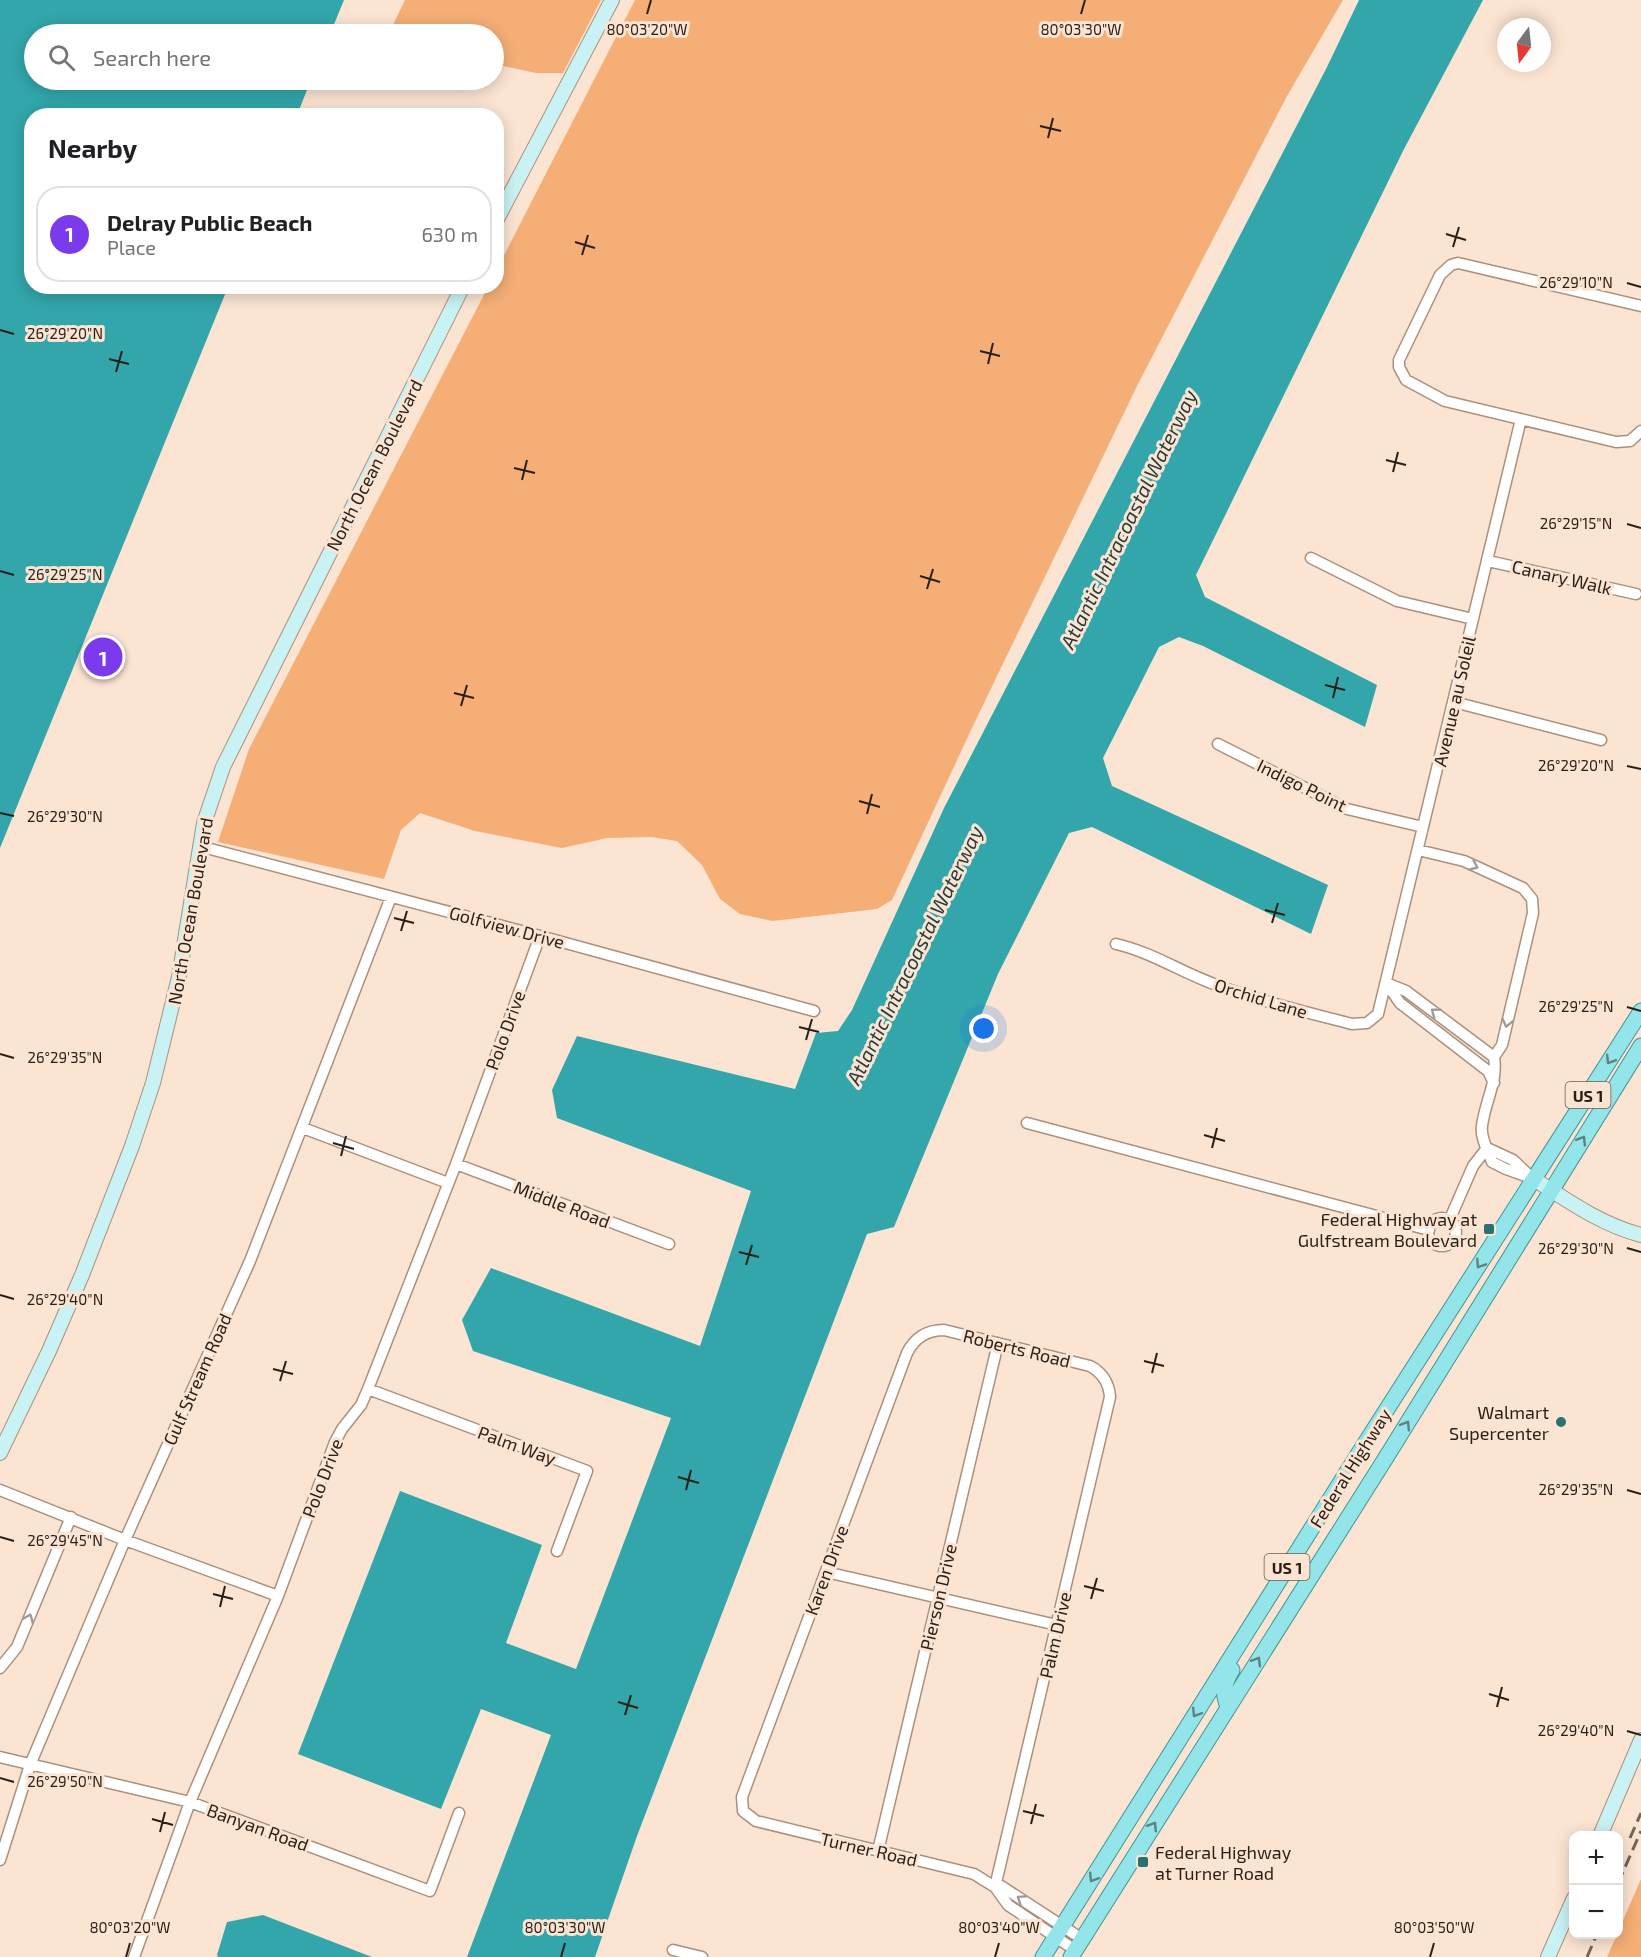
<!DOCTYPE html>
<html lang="en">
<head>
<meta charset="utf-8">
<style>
	body { margin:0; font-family:"Exo 2",sans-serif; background:#f2f2f2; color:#202124 }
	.controls { position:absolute; right:18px; bottom:18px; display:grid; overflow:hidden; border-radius:12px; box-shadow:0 3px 15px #0003 }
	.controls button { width:54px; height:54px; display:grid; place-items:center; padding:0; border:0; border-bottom:2px solid #e0e0e0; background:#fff; color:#202124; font:30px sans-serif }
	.compass { position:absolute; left:1497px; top:18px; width:54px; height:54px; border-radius:50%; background:#fff; box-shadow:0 3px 15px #0003; rotate:195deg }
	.you { position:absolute; left:984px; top:1029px; width:21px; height:21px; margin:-15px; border:4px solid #fff; border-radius:50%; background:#1a73e8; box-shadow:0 0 0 9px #1a73e833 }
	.badge { display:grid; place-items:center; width:39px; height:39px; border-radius:50%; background:#7c3aed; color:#fff; font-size:20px; font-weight:700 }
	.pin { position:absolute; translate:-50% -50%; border:3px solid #fff; box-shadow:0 2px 6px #0006 }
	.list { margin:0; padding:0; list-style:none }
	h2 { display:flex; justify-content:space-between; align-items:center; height:78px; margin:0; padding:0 24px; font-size:26px }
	h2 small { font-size:20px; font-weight:400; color:#757577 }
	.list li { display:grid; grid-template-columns:39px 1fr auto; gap:18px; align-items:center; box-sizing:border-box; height:96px; margin:0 12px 12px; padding:0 12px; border:2px solid #e0e0e0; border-radius:24px }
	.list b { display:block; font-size:22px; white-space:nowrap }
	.list p { margin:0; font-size:20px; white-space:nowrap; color:#757577 }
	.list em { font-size:20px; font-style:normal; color:#757577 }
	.icon { flex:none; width:33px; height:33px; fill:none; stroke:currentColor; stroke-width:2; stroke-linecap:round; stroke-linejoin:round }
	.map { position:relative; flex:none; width:1641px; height:1957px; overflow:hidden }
	.search { position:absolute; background:#fff; box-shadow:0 3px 15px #0003; left:24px; top:24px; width:480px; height:66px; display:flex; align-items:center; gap:15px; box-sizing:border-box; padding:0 21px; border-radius:33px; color:#757577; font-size:22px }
	.panel { position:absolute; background:#fff; box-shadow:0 3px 15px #0003; left:24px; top:108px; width:480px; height:186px; border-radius:24px }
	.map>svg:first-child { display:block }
	.green { fill:#f4ae76 }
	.water { fill:#32a6ab }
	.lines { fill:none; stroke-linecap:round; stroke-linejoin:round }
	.street-casing { stroke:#ac907c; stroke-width:13 }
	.secondary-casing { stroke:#ac907c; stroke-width:16 }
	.primary-casing { stroke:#409596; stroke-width:17 }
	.street { stroke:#fff; stroke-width:10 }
	.secondary { stroke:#c9f2f4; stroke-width:14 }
	.primary { stroke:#94e5e9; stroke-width:15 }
	.rail { stroke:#746459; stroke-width:3; stroke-dasharray:12 6; stroke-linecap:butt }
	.oneway { stroke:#9f9a97 }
	.oneway2 { stroke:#5f8280 }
	.ticks { fill:none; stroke:#2a1f17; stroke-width:2 }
	.poi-dot { fill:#277275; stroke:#fbe4d2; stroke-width:2 }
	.labels { text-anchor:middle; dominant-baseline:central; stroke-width:6; stroke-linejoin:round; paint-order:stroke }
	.shield { fill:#fbe4d2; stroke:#695a4f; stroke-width:1.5 }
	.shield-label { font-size:16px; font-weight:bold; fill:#2a1f17 }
	.street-label { font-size:18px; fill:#2a1f17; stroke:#fbe4d2 }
	.poi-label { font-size:18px; fill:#2a1f17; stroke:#fbe4d2; text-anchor:end }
	.water-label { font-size:20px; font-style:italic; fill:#223c3c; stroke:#fbe4d2 }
	.ticks-label { font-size:15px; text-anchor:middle; fill:#2a1f17; stroke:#fbe4d2; stroke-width:6; stroke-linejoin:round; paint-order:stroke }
</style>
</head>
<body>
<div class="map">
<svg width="1641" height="1957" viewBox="0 0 1641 1957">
	<rect width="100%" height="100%" fill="#fbe4d2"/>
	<path class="green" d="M405,0H601L563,73H536L494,64V34H415L393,25Z
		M635,0H1343L1287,96L1137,386L971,730L892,900L877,909L772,921L740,914L720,899L702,865L677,841L652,837L607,838L562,848L475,831L420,813L401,830L384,879L218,842L249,749L488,287L496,286L497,269Z
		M1641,1879V1957H1607Z"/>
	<path class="water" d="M0,0H344L330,34H34V80H311L297,115L32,116V286L228,287L0,848Z
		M1359,0H1483L1404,149L1196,575L1205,597L1377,685L1365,727L1203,646L1179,637L1159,647L1103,758L1112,786L1328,885L1311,934L1092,827L1069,833L998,974L894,1227L867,1234L637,1836L595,1957H467L551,1735L481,1709L441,1809L298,1754L400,1491L542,1545L506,1643L576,1669L671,1418L473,1351L462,1320L491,1268L700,1346L751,1191L557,1118L552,1090L577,1036L795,1089L816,1033L838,1031L852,1010L944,808L1327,67Z
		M263,1915L372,1957H218L217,1955L227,1922Z"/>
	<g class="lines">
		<g class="street-casing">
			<path id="street" d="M1641,306L1458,263L1451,265L1440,275L1399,360V367L1406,380L1445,401L1616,442L1630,441L1641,431
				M1311,558L1397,601L1473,619
				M1488,561L1636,594
				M1454,702L1601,740
				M1218,744L1347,809L1423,827
				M199,846L540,936L814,1011
				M1418,850L1464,861L1523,888L1532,899L1533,913L1502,1045L1494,1057
				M1116,944C1151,952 1181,972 1214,984C1259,1001 1306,1012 1352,1024L1367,1023L1378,1014L1521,419
				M1386,983L1406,991L1494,1057C1498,1082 1485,1101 1482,1126C1480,1137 1488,1151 1492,1162L1506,1169L1534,1179
				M1386,983L1400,1003L1488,1071L1494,1083
				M1027,1123L1429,1230
				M303,1128L448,1183
				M1487,1148L1513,1160L1529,1175
				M456,1164L669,1244
				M1428 1232a14 14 0 1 1 28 0a14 14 0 1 1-28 0Z
				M1449,1221L1473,1166L1487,1148
				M368,1389L587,1471L557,1551
				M0,1490L125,1540L278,1596
				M826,1572L1057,1625
				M0,1668L17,1647L71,1517
				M0,1757L190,1802L430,1891L459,1813
				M878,1851L998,1343
				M0,1860L30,1765L125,1540L250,1261L391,897
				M995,1887L1110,1397C1109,1383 1103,1373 1090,1366L944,1330C927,1330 915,1337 907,1353L742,1797L743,1811L756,1821L974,1874L995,1887L1008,1905L1075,1950
				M995,1887L1001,1886L1082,1939
				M673,1950L702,1957
				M134,1957L190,1802L278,1596L335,1442L342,1429L361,1405L368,1389L456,1164L540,936"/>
		</g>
		<g class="secondary-casing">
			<path id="secondary" d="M496,221L612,0
				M1534,1179C1568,1201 1602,1225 1641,1235
				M0,1453L49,1351L82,1275L132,1146L153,1083L179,977L204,823L223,767L463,286
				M1600,1836L1641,1740
				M1548,1957L1574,1898"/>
		</g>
		<g class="primary-casing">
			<path id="primary" d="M1228,1707C1222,1692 1224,1683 1232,1670
				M1043,1957L1359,1453L1641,1011
				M1071,1957L1387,1456L1641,1046"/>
		</g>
		<use href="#street" class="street"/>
		<use href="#secondary" class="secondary"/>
		<use href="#primary" class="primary"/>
		<path class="rail" d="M1630,1838L1641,1813
			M1618,1883L1641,1831
			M1587,1957L1597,1934"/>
	</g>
	<defs><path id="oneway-chevron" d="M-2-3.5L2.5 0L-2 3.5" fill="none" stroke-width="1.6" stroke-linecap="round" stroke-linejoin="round" transform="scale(1.5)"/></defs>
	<g class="oneway">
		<use href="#oneway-chevron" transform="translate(1474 866) rotate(24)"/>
		<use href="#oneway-chevron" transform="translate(1435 1012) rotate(-143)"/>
		<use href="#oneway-chevron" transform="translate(1507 1023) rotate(103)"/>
		<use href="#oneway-chevron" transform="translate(29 1618) rotate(-68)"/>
		<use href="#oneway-chevron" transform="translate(1021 1899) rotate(-146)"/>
	</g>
	<g class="oneway2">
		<use href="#oneway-chevron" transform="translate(1610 1060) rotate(122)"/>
		<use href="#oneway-chevron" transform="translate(1582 1140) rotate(-58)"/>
		<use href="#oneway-chevron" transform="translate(1480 1264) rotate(123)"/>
		<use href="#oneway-chevron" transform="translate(1406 1425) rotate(-58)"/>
		<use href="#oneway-chevron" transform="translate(1257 1661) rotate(-58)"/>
		<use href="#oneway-chevron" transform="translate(1196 1713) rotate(122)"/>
		<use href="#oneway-chevron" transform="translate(1153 1826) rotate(-58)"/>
		<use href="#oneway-chevron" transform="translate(1093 1878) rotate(122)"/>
	</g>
	<path class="ticks" d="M647,14L651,0M1081,14L1085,0M1040,126L1061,131M1048,138L1053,118M1446,234L1466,240M575,242L595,248M1453,247L1459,227M582,255L588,235M1627,283L1641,287M0,330L14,334M980,351L1000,356M109,359L129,364M988,364L993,343M116,372L122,351M1386,460L1406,465M514,468L535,473M1393,472L1398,452M522,480L527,460M1627,524L1641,528M0,571L14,575M920,576L940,582M927,589L933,569M1325,685L1345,690M454,693L474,698M1333,698L1338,677M461,706L467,685M1627,766L1641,769M859,801L880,807M0,813L14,816M867,814L872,794M1265,910L1285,915M394,918L414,923M1272,923L1278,903M401,931L407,911M1627,1007L1641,1011M799,1027L819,1032M806,1040L812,1019M0,1054L14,1058M1204,1135L1225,1141M333,1143L354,1149M1212,1148L1217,1128M341,1156L346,1136M1627,1248L1641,1252M739,1252L759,1257M746,1265L752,1245M0,1295L14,1299M1144,1361L1164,1366M273,1369L293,1374M1152,1373L1157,1353M280,1381L286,1361M678,1477L699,1483M686,1490L691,1470M1627,1490L1641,1494M0,1537L14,1541M1084,1586L1104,1591M213,1594L233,1599M1091,1599L1097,1578M220,1607L225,1586M1489,1694L1509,1700M618,1702L638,1708M1497,1707L1502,1687M625,1715L631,1695M1627,1731L1641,1735M0,1778L14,1782M1023,1811L1044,1816M152,1819L173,1825M1031,1824L1036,1804M160,1832L165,1812M126,1957L130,1943M561,1957L565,1943M995,1957L999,1943M1430,1957L1434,1943"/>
	<g class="poi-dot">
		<rect x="1483" y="1223" width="12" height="12" rx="3"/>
		<circle cx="1561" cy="1422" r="6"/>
		<rect x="1137" y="1856" width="12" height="12" rx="3"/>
	</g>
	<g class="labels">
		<g class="shield">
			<rect x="1565.5" y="1082" width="45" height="26" rx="4.5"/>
			<rect x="1264.5" y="1554" width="45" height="26" rx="4.5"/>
		</g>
		<g class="shield-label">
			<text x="1588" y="1095">US 1</text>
			<text x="1287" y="1567">US 1</text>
		</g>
		<g class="street-label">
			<text transform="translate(374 465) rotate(-63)">North Ocean Boulevard</text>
			<text transform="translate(1562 577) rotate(13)">Canary Walk</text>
			<text transform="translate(1454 701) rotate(-77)">Avenue au Soleil</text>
			<text transform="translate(1302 785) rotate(26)">Indigo Point</text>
			<text transform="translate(190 911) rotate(-80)">North Ocean Boulevard</text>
			<text transform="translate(507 927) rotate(15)">Golfview Drive</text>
			<text transform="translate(1261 998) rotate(17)">Orchid Lane</text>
			<text transform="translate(505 1030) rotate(-70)">Polo Drive</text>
			<text transform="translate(562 1204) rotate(21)">Middle Road</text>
			<text transform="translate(1017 1348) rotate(14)">Roberts Road</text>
			<text transform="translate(197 1379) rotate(-66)">Gulf Stream Road</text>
			<text transform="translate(517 1445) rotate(20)">Palm Way</text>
			<text transform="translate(1350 1468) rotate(-58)">Federal Highway</text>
			<text transform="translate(322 1478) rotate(-69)">Polo Drive</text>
			<text transform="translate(826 1570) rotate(-70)">Karen Drive</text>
			<text transform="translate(938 1597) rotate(-77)">Pierson Drive</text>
			<text transform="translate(1055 1635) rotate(-77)">Palm Drive</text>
			<text transform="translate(258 1827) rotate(20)">Banyan Road</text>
			<text transform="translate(869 1849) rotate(13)">Turner Road</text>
		</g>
		<g class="poi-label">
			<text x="1477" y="1219">Federal Highway at<tspan x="1477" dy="21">Gulfstream Boulevard</tspan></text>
			<text x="1549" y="1412">Walmart<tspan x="1549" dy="21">Supercenter</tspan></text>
			<text x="1155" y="1852" text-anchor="start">Federal Highway<tspan x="1155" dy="21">at Turner Road</tspan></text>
		</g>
		<g class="water-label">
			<text transform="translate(1128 519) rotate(-64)">Atlantic Intracoastal Waterway</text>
			<text transform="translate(914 955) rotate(-64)">Atlantic Intracoastal Waterway</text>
		</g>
	</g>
	<g class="ticks-label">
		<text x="647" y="35">80°03'20"W</text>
		<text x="1081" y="35">80°03'30"W</text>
		<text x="1576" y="288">26°29'10"N</text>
		<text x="65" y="339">26°29'20"N</text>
		<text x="1576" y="529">26°29'15"N</text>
		<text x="65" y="580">26°29'25"N</text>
		<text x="1576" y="771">26°29'20"N</text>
		<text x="65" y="822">26°29'30"N</text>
		<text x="1576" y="1012">26°29'25"N</text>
		<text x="65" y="1063">26°29'35"N</text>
		<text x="1576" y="1254">26°29'30"N</text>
		<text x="65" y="1305">26°29'40"N</text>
		<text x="1576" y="1495">26°29'35"N</text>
		<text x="65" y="1546">26°29'45"N</text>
		<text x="1576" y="1736">26°29'40"N</text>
		<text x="65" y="1787">26°29'50"N</text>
		<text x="130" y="1933">80°03'20"W</text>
		<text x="565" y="1933">80°03'30"W</text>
		<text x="999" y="1933">80°03'40"W</text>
		<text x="1434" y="1933">80°03'50"W</text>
	</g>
</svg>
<div class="controls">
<button>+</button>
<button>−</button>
</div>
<svg class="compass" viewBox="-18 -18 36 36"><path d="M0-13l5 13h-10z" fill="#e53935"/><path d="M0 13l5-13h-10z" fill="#757577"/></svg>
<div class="you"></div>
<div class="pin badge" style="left:103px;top:657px">1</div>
<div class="search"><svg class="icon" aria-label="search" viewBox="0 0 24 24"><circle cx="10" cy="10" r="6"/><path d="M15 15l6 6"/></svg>Search here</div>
<section class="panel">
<h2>Nearby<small></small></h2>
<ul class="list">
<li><span class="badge">1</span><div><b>Delray Public Beach</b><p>Place</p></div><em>630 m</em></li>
</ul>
</section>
</div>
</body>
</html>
